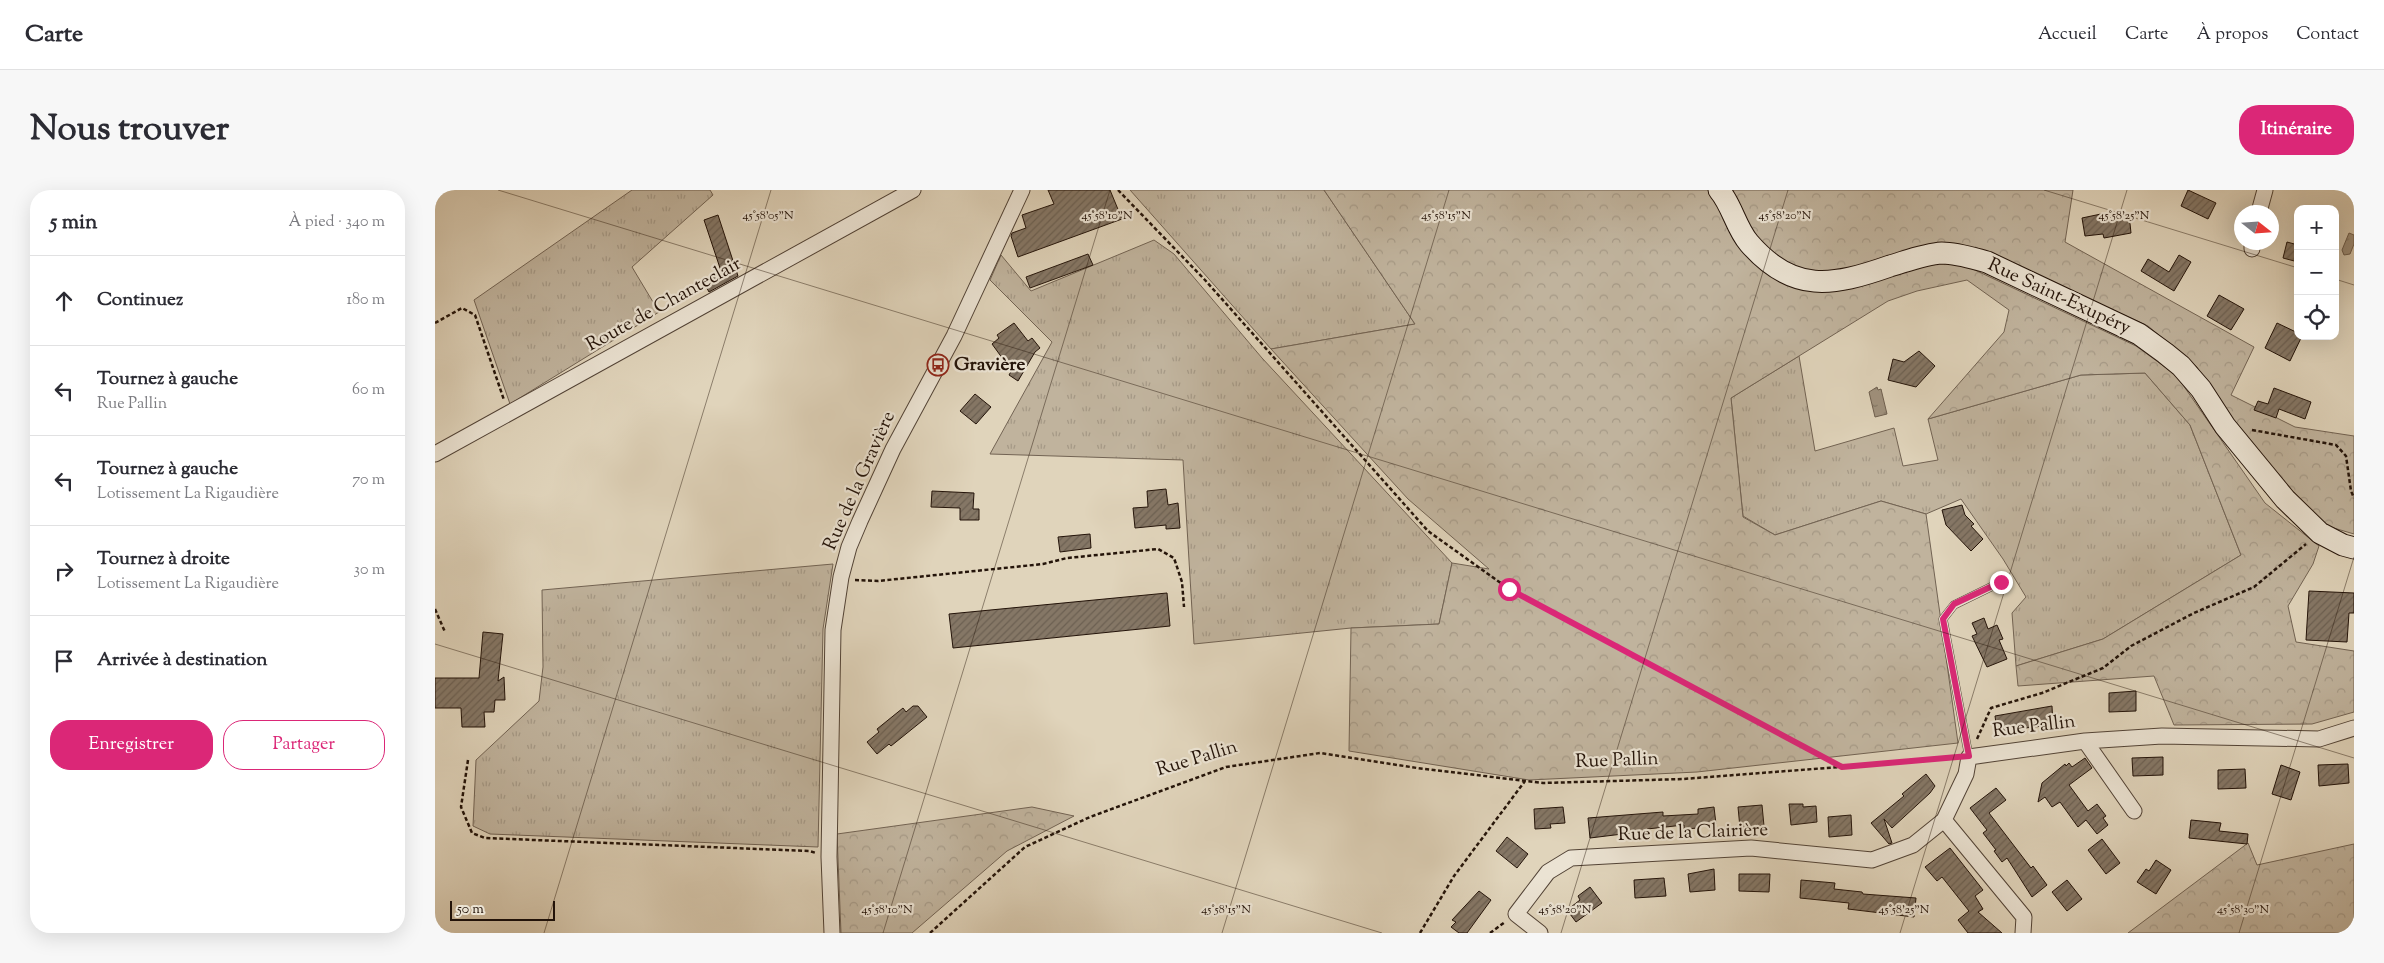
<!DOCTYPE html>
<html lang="fr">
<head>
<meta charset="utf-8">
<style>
	body { margin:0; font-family:"Sorts Mill Goudy",serif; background:#f7f7f7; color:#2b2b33 }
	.controls { position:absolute; right:15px; top:15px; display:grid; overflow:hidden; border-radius:10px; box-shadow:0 5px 20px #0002 }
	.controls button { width:45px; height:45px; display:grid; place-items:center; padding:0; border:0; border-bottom:1px solid #e1e1e2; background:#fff; color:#2b2b33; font:25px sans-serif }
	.compass { position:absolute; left:1799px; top:15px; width:45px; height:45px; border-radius:50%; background:#fff; box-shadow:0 5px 20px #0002; rotate:107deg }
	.scale { position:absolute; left:15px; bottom:12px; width:105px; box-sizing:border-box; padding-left:5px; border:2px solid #231309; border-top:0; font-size:14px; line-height:18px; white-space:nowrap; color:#231309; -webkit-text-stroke:4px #ebe3d3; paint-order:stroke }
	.stop { position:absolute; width:15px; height:15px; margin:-11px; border:4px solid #db2777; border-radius:50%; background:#fff }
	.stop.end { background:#db2777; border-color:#fff; box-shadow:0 1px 5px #0008 }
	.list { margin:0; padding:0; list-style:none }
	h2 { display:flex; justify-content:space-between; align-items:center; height:65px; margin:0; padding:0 20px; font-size:21px }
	h2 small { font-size:16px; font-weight:400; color:#7c7c81 }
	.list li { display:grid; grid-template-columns:32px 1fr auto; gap:15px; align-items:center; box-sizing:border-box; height:90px; padding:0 20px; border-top:1px solid #e1e1e2 }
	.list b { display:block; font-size:19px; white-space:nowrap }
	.list p { margin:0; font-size:16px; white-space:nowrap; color:#7c7c81 }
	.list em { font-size:16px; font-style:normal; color:#7c7c81 }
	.actions { display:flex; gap:10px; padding:15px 20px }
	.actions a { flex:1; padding:11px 0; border:1px solid #db2777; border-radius:20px; text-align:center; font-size:18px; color:#db2777 }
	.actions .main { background:#db2777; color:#fff }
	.icon { flex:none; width:28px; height:28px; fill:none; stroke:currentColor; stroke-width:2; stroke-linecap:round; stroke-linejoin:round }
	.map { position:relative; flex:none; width:1919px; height:743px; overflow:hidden; border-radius:20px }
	header { display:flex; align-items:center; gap:30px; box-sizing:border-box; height:70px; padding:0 25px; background:#fff; border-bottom:1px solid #e1e1e2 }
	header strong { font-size:24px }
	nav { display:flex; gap:28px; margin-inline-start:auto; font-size:18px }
	.intro { display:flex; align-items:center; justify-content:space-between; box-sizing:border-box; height:120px; padding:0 30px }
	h1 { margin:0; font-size:35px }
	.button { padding:12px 22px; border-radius:20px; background:#db2777; color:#fff; font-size:18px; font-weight:700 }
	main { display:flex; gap:30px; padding:0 30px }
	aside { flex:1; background:#fff; border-radius:20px; box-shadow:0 5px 20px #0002 }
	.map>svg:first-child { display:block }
	.grass { fill:url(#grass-tufts); stroke:#726353 }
	.forest { fill:url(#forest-crowns); stroke:#726353 }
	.water { fill:url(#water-ripples); stroke:#6e5f4f }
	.building { fill:url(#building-hatch); stroke:#231309 }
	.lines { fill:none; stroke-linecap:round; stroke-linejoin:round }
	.lane-casing { stroke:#524336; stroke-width:9 }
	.street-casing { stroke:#524336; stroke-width:17 }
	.secondary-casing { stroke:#231309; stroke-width:23 }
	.path { stroke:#231309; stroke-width:2.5; stroke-dasharray:4 2.5; stroke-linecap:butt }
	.lane { stroke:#ebe3d3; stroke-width:8 }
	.street { stroke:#ebe3d3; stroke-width:15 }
	.secondary { stroke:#ebe3d3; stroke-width:21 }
	.route { stroke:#db2777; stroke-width:6 }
	.ticks { fill:none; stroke:#231309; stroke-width:1; stroke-opacity:0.45 }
	.labels { text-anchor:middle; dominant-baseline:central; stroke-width:4.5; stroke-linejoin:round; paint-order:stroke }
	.street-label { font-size:19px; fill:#231309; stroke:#ebe3d3 }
	.poi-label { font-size:19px; font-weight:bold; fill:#231309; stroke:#ebe3d3; text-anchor:start }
	.ticks-label { font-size:12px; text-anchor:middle; fill:#231309; stroke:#ebe3d3; stroke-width:4.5; stroke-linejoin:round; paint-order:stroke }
</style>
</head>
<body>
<header>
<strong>Carte</strong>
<nav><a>Accueil</a><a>Carte</a><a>À propos</a><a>Contact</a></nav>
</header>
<div class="intro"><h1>Nous trouver</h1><a class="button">Itinéraire</a></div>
<main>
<aside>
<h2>5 min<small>À pied · 340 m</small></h2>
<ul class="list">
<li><svg class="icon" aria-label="ahead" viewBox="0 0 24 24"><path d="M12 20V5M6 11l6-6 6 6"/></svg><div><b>Continuez</b></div><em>180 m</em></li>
<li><svg class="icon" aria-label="left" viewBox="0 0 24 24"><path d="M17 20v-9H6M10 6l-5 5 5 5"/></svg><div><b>Tournez à gauche</b><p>Rue Pallin</p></div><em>60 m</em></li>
<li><svg class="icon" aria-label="left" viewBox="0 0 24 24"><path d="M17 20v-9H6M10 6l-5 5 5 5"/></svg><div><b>Tournez à gauche</b><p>Lotissement La Rigaudière</p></div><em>70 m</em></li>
<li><svg class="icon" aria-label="right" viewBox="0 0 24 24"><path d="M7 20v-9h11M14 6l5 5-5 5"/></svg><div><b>Tournez à droite</b><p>Lotissement La Rigaudière</p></div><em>30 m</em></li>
<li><svg class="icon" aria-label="arrive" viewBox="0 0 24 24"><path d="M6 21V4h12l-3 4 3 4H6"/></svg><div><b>Arrivée à destination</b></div></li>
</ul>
<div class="actions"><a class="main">Enregistrer</a><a>Partager</a></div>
</aside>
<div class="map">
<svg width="1919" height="743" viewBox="0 0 1919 743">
	<defs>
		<pattern id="grass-tufts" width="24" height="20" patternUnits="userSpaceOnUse" patternTransform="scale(1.25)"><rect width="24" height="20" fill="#c0b39d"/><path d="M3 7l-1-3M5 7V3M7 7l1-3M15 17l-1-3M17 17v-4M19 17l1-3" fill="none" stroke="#a59986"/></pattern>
		<pattern id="forest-crowns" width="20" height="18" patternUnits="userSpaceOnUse" patternTransform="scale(1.25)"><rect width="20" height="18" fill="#c0b39d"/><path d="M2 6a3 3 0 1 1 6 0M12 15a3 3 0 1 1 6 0" fill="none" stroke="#a59986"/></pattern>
		<pattern id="water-ripples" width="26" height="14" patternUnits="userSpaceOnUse" patternTransform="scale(1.25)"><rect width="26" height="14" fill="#a0927e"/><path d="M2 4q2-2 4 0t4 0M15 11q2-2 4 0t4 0" fill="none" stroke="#827665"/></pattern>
		<pattern id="building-hatch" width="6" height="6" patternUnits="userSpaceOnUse" patternTransform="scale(1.25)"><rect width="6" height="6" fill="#857766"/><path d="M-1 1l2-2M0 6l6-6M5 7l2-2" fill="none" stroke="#6c6052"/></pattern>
	</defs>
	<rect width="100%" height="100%" fill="#e0d4bb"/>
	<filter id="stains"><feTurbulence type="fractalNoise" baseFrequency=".004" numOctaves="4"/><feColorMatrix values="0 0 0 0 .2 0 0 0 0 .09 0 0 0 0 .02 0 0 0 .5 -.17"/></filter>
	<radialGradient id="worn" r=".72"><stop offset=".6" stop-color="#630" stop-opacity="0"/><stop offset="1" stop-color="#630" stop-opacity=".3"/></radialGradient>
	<path class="grass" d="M197,0H275L278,5L197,77L224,122L75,214L39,110Z
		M695,0H889L980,134L836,159Z
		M719,50L739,64L827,168L1017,373L1004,434L916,438L759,454L748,270L555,264L617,152L555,90L566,65L596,101Z
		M1364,166L1380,261L1459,238L1468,276L1503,270L1493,229L1646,185L1710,183L1755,235L1806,365L1668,449L1581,476L1577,423L1591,407L1568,369L1526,309L1491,324L1446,311L1340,345L1308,326L1296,208Z
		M398,374L388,439L383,657L55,644L38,636L41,570L104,511L108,477L107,400Z"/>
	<path class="forest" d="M889,0H1638L1630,52L1819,157L1796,205L1860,237L1919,246V344L1892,336L1797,240L1762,177L1713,136L1540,57L1523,72L1701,156L1741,185L1830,313L1884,356L1878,374L1853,416L1861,452L1919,461V522L1877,534L1739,535L1719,486L1583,496L1581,476L1668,449L1806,365L1755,235L1710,183L1646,185L1493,229L1569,142L1574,120L1532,90L1482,101L1453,111L1296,208L1308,327L1340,345L1446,311L1491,324L1523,553L1262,582L1094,590L914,561L916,438L1004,434L1017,373L1054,379L973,309L836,159L980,134Z
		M597,617L639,626L572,661L477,743H406L402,644Z
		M1813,653L1822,675L1919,654V743H1693Z"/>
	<path class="water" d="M1914,43L1919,45V54L1915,64L1909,65L1907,60Z
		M1442,197L1443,200L1446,199L1452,224L1440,227L1434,202Z"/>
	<path class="building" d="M613,0H675L687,29L583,67L576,46L577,43L591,38L587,25L619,14Z
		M1753,0L1781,13L1773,29L1746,16Z
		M1666,24L1667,29L1694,24L1696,43L1669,48L1668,44L1650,46L1647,28Z
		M283,25L303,86L274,102L268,91L286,81L269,30Z
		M1852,52L1863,55V72L1848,68Z
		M653,64L658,75L595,98L591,87Z
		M1744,65L1756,72L1739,101L1706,81L1713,69L1734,82Z
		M1784,105L1809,119L1796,140L1772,126Z
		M579,133L593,151L597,148L605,158L600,162L583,191L574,185L578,178L573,176L557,154L564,148L562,145Z
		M1842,133L1863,143V146H1867L1855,171L1830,158Z
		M1484,161L1500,176L1481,197L1453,190L1458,169L1469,172Z
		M1839,198L1876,212L1870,229L1844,219L1841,228L1819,220L1823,211L1833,214Z
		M540,204L556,217L541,234L525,221Z
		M731,299L733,315L743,313L745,338L731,339V335L700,338L698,318L713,317L712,301Z
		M497,301L539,303L538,319H544V330H525V318L496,317Z
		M1527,315L1530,325L1539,334L1536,336L1548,349L1536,361L1511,335L1507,320Z
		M655,344L656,358L625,362L623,347Z
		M1874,401L1919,403V423H1914L1912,452L1871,450Z
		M732,403L735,436L518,458L514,424Z
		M1549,428L1553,439L1562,435L1568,449L1564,450L1572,469L1552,477L1537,446L1542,444L1537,433Z
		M48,442L68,444L63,491L69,487L70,510H60L59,522H49L50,537H27L26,518H0V488H44Z
		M1701,501V521L1674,522V503Z
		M478,516H483L492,527L456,556L454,554L442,564L432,552L444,542L442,539L468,518L471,522Z
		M1617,516L1618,535L1562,541L1560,526Z
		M1728,567V585L1698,586L1697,568Z
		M1650,568L1657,578L1634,595L1653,621L1662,614L1671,626L1668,628L1673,635L1662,644L1651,630L1643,637L1625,612L1617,617L1610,607L1603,612L1607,593L1630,574L1631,576L1634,573L1637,577Z
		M1913,574L1914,593L1884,596L1883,575Z
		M1846,575L1865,582L1856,610L1837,604Z
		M1810,579L1811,598L1783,599V580Z
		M1491,584L1500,596L1495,603L1457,638L1449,629L1457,653L1454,654L1436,633L1469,606L1467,604Z
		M1561,598L1571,610L1554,623L1596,678L1598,676L1612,695L1597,707L1572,668L1567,672L1559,661L1561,660L1548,643L1552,640L1535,618Z
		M1354,614H1368V617L1381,616L1382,632L1356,635Z
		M1327,615L1329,636L1305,638L1303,617Z
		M1128,617L1130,633L1115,634L1116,638L1100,639L1099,619Z
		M1279,617L1281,634L1264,635V638L1249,639V635L1212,639V641L1155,648L1153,628L1228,622V626L1263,624V619Z
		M1416,625L1417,645L1394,647L1393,627Z
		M1756,630L1786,633L1784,641L1813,644L1812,654L1754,648Z
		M1072,647L1093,664L1082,678L1061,661Z
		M1667,649L1685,673L1671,684L1653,660Z
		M1515,658L1548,700L1540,706L1548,719L1543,722L1567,743H1533L1523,730L1534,721L1507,687L1502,691L1490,677Z
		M1721,670L1736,680L1721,704L1702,692L1711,679L1714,681Z
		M1279,679L1280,700L1255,702L1253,684Z
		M1304,684H1335L1334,702L1304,701Z
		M1229,688L1231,706L1200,708L1199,690Z
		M1366,690L1400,693L1399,699L1427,702L1428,704L1481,708L1479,727L1413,719L1414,713L1365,708Z
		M1632,690L1647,709L1632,721L1617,702Z
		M1155,697L1167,713L1141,732L1132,720L1145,710L1143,706Z
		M1044,701L1056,710L1032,743H1024L1016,737L1021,732L1017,730Z"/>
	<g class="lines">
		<g class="lane-casing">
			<path id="lane" d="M1534,567L1508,429L1519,415L1566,392"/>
		</g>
		<g class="street-casing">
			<path id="street" d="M1824,22L1830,0
				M1817,59V52
				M0,264L478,0
				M1650,551L1699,621
				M1509,630L1589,727L1588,743
				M397,743L394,667L398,440L406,387L414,357L425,331L458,259L519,146L587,0
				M1105,743L1081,724L1113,682L1136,668L1316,658L1437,670L1478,655L1509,630L1531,584L1534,567L1650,551L1727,546L1884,549L1919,538"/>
		</g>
		<g class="secondary-casing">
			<path id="secondary" d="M1284,0C1297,15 1301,38 1314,53C1358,104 1398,96 1455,76C1472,71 1490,64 1507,63C1522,63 1537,68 1552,72L1704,144L1730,163L1746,176L1766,199L1790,236L1850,309L1885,343L1908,355L1919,358"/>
		</g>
		<path class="path" d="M683,0L770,90L993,341L1074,399L1406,576
			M0,133L27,118L40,125L69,210
			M1817,240L1901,255L1911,266L1916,301L1919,308
			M420,390L443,391L608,374L632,368L723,359L739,368L747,392L749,417
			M0,419L10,442
			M1542,549L1556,518L1607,503L1668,478L1696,456L1759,423L1819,397L1871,354
			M33,570L26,617L37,643L50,648L374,661L381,663
			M495,743L590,657L655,627L791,577L885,563L982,578L1108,593L1248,589L1521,568
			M985,743L1019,686L1090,591
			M1055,743L1070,732"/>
		<use href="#lane" class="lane"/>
		<use href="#street" class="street"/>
		<use href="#secondary" class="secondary"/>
	</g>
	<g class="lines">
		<path class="route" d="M1074,399L1407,577L1534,566L1508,429L1519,414L1566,392"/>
	</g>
	<path class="ticks" d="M63,0L1919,568M1609,0L1863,78M1900,89L1919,95M0,454L947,743M109,743L336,0M448,743L675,0M787,743L1014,0M1126,743L1353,0M1465,743L1692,0M1804,743L1919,367"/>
	<defs>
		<g id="bus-ring" transform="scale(1.125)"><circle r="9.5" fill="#ebe3d3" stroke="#8f2418" stroke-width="1.5"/><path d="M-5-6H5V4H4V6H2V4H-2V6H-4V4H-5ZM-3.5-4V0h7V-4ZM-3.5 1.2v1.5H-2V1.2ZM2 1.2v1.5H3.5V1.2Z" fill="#8f2418"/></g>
	</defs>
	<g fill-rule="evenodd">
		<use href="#bus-ring" x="503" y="175"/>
	</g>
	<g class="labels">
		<g class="street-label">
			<text transform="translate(1624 107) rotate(25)">Rue Saint-Exupéry</text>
			<text transform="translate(229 115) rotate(-29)">Route de Chanteclair</text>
			<text transform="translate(425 291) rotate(-66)">Rue de la Gravière</text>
			<text transform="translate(1599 537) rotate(-7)">Rue Pallin</text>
			<text transform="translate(762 569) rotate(-17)">Rue Pallin</text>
			<text transform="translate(1182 571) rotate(-2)">Rue Pallin</text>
			<text transform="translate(1258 643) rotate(-2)">Rue de la Clairière</text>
		</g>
		<g class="poi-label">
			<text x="519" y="175">Gravière</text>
		</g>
	</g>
	<g class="ticks-label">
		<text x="333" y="29">45°58'05"N</text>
		<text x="672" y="29">45°58'10"N</text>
		<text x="1011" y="29">45°58'15"N</text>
		<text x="1350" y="29">45°58'20"N</text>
		<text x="1689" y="29">45°58'25"N</text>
		<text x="452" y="723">45°58'10"N</text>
		<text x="791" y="723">45°58'15"N</text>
		<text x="1130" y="723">45°58'20"N</text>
		<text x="1469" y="723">45°58'25"N</text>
		<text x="1808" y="723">45°58'30"N</text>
	</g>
	<rect width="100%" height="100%" filter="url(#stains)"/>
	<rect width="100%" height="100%" fill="url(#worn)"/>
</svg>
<div class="controls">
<button>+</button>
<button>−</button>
<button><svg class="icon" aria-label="locate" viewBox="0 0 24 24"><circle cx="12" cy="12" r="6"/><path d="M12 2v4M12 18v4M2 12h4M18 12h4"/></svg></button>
</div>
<svg class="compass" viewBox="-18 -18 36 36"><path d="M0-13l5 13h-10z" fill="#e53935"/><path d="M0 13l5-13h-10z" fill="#7c7c81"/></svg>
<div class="scale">50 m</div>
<div class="stop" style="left:1074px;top:399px"></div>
<div class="stop end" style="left:1566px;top:392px"></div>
</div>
</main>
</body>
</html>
